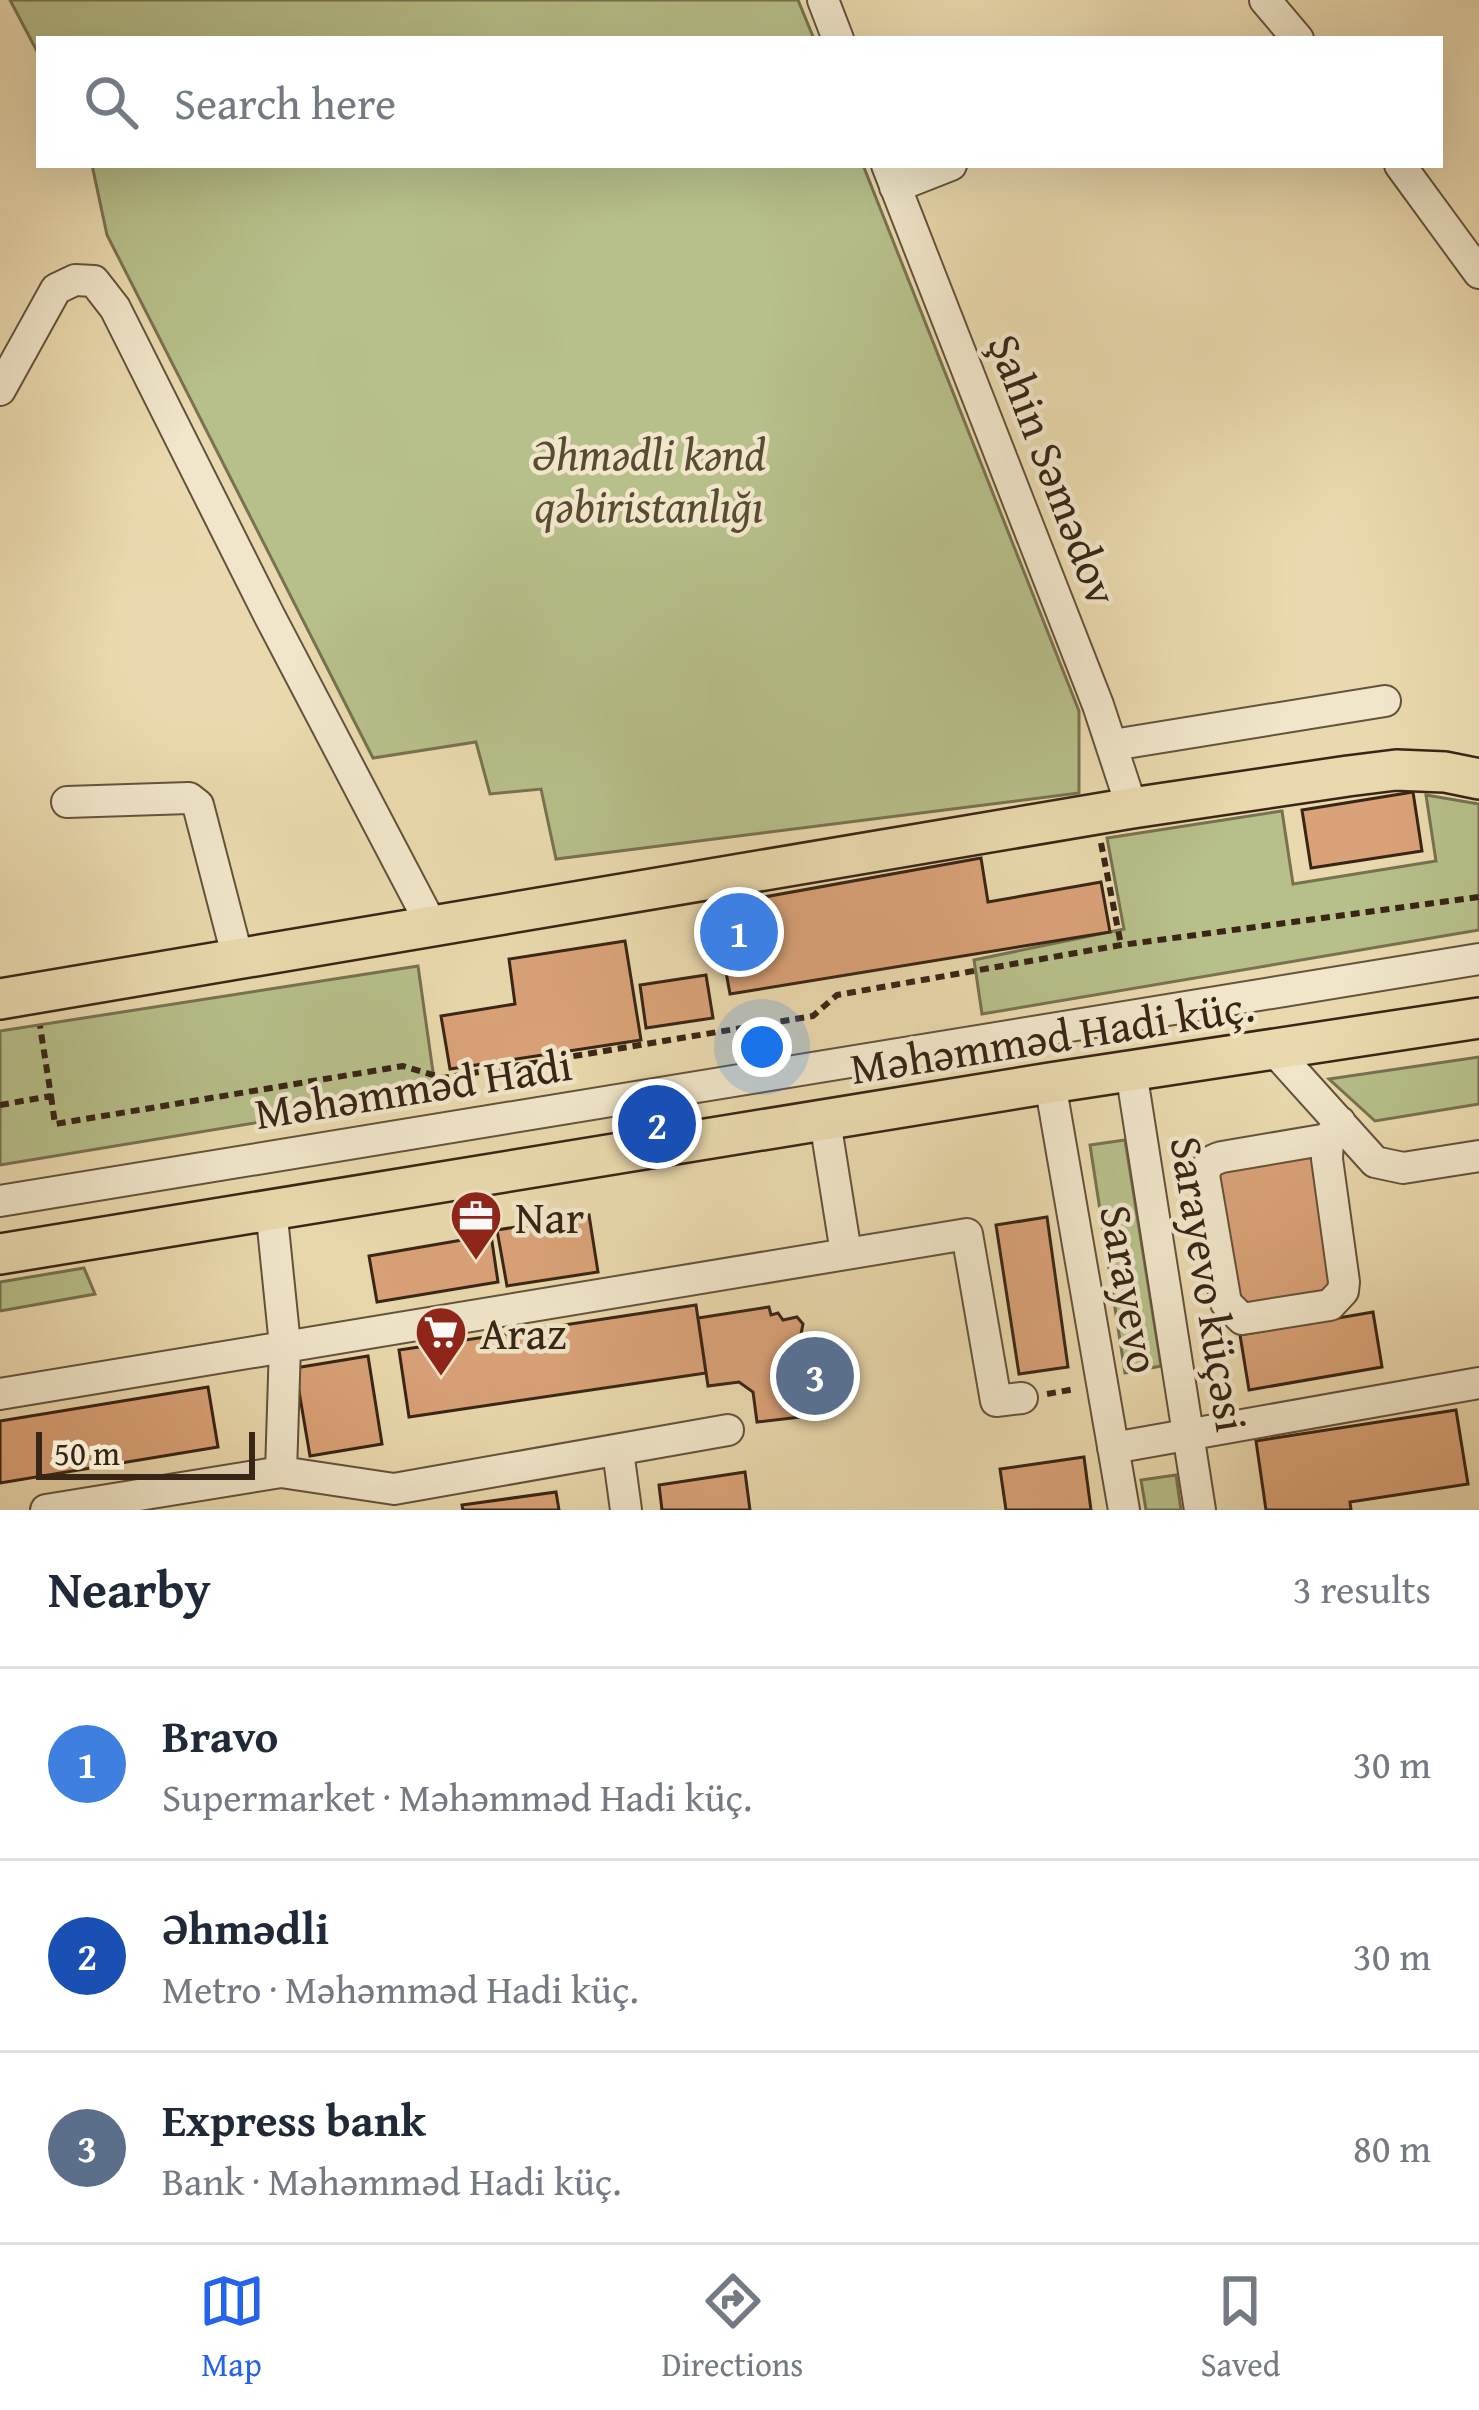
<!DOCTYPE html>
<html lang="en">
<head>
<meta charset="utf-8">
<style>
	body { margin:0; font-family:"Gentium Book Plus",serif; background:#f2f2f3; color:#1f2937 }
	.scale { position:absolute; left:36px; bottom:30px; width:219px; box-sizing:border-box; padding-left:12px; border:6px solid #392516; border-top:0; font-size:33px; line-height:42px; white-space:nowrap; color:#392516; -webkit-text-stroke:9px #f1e6ca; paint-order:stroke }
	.you { position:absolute; left:762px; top:1047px; width:42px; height:42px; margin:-30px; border:9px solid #fff; border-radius:50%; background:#1a73e8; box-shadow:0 0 0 18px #1a73e833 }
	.badge { display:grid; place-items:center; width:78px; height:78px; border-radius:50%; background:#2563eb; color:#fff; font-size:39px; font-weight:700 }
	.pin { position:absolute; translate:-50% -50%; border:6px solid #fff; box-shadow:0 3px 12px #0006 }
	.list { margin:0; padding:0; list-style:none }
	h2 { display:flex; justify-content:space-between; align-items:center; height:156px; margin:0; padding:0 48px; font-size:51px }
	h2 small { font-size:39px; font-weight:400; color:#747a83 }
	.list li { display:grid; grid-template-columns:78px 1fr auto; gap:36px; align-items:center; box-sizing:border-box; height:192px; padding:0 48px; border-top:3px solid #e0e1e3 }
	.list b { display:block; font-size:45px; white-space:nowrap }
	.list p { margin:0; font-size:39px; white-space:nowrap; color:#747a83 }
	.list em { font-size:39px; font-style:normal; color:#747a83 }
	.icon { flex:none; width:66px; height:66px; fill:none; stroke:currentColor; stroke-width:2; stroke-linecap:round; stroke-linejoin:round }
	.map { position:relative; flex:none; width:1479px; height:1510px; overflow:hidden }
	.search { position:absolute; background:#fff; box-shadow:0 12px 48px #0002; left:36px; right:36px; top:36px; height:132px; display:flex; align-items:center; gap:30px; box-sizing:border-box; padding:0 42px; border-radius:0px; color:#747a83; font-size:45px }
	.sheet { height:732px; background:#fff }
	nav { display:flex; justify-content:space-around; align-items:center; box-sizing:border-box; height:168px; border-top:3px solid #e0e1e3; background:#fff; font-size:33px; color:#747a83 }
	nav a { display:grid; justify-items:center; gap:6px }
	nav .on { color:#2563eb }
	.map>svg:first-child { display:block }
	.green { fill:#b7bf8a; stroke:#787250; stroke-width:3 }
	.building { fill:#daa278; stroke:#392516; stroke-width:3 }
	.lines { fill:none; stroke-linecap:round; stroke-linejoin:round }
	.minor-casing { stroke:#65523c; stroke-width:34 }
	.major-casing { stroke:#392516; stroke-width:44 }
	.path { stroke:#392516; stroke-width:6; stroke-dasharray:9 6; stroke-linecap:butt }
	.minor { stroke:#f1e6ca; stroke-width:30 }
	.major { stroke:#ead9ae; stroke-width:39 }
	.labels { text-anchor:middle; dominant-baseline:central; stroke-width:9; stroke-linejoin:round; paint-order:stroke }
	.park-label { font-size:45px; font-style:italic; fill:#584c33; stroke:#f1e6ca }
	.street-label { font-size:45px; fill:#392516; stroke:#f1e6ca }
	.poi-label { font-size:45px; fill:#392516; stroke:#f1e6ca; text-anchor:start }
</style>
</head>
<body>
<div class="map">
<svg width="1479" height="1510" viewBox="0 0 1479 1510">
	<rect width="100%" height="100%" fill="#ead9ae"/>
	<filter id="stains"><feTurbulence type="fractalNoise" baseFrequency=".00167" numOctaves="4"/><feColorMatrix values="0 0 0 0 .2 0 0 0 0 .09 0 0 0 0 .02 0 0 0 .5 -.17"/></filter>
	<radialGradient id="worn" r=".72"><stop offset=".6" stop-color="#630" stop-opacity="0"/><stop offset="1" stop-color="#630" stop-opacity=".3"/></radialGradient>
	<path class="green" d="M10,0H798L814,39H39V55Z
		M92,165H863L1079,711V793L556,859L541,789L490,794L476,742L373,758L107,235Z
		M1426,795L1479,804V930L982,1014L974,960L1124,929L1107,838L1282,811L1293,884L1436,861Z
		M418,966L436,1093L0,1165V1031Z
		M1479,1057V1104L1375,1121L1329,1079Z
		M1125,1140L1161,1366L1125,1373L1090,1145Z
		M84,1268L95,1294L0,1311V1282Z
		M1176,1475L1181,1510H1146L1141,1480Z"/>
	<path class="building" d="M1413,792L1422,851L1311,868L1302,810Z
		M981,858L988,902L1101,882L1110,932L730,994L714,906Z
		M625,941L641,1040L450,1069L441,1016L515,1004L509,959Z
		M706,975L713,1018L646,1028L640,985Z
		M1313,1137L1337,1292L1231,1308L1207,1154Z
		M589,1215L598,1272L507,1286L497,1230Z
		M1047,1217L1068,1367L1019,1374L996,1225Z
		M491,1235L498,1282L377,1302L369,1256Z
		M696,1305L706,1373L409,1417L399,1350Z
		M769,1307L771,1315L778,1313L783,1320L797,1317L803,1324L801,1334L807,1336L809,1347L818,1346L827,1414L757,1422L753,1392L739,1382L708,1386L698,1318Z
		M1373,1312L1382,1367L1249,1390L1240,1335Z
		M368,1356L382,1444L310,1456L295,1368Z
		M208,1387L218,1447L0,1483V1421Z
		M1456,1410L1468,1484L1350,1502L1351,1510H1266L1256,1441Z
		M1084,1457L1091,1510H1006L1000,1469Z
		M745,1472L750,1510H662L659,1485Z
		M556,1492L559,1510H463L462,1505Z"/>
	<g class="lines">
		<g class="minor-casing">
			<path id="minor" d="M823,0L838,39
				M1265,0L1298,39
				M887,165L1098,705L1132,808
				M1400,165L1479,273
				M895,187L951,165
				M0,390L56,289L75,280L94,281L115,308L269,615L432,926
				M1113,745L1385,701
				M67,802L189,798L198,805L238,959
				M1274,1050L1375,1162L1403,1168L1479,1156
				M1131,1071L1200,1510
				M1050,1083L1124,1510
				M825,1121L846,1253
				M1328,1139L1222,1157C1211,1160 1207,1164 1204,1175L1226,1303L1242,1319L1330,1305L1343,1291L1344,1282L1327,1159L1328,1139L1340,1122
				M0,1201L1479,959
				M271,1208L285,1345L281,1472
				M0,1394L967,1234L996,1401L1022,1398
				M1113,1448L1479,1383
				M618,1451L626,1510
				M46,1510L281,1472L394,1489L728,1430"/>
		</g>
		<g class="major-casing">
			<path id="major" d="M0,999L1132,808L1348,776L1396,770L1445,772L1479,779
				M0,1254L1050,1083L1479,1018"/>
		</g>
		<path class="path" d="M1101,843L1121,945
			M51,1096L55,1124L403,1066L443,1078L813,1016L837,995L1121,945L1479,897
			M0,1105L51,1096L40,1026
			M1047,1394L1075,1389"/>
		<use href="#minor" class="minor"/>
		<use href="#major" class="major"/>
	</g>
	<defs>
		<g id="office-pin" transform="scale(2.7)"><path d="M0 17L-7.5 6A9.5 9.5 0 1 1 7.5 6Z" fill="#8f2418" stroke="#f1e6ca"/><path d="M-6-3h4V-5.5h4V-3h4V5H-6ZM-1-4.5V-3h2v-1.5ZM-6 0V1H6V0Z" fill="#fff"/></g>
		<g id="supermarket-pin" transform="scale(2.7)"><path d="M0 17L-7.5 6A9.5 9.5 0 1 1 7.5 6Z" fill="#8f2418" stroke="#f1e6ca"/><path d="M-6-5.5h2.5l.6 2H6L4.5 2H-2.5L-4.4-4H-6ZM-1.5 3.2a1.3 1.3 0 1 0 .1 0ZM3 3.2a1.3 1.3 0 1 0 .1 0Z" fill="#fff"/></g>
	</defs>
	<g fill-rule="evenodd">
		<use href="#office-pin" x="476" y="1216"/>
		<use href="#supermarket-pin" x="441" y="1332"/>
	</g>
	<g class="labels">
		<g class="park-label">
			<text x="649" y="453">Əhmədli kənd<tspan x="649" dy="52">qəbiristanlığı</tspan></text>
		</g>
		<g class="street-label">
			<text transform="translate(1054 469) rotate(69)">Şahin Səmədov</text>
			<text transform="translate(1052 1036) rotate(-9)">Məhəmməd Hadi küç.</text>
			<text transform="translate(413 1088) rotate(-9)">Məhəmməd Hadi</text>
			<text transform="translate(1210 1284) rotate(81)">Sarayevo küçəsi</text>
			<text transform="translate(1131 1289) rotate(80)">Sarayevo</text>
		</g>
		<g class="poi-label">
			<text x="515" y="1216">Nar</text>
			<text x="480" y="1332">Araz</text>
		</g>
	</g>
	<rect width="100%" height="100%" filter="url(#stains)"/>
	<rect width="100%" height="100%" fill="url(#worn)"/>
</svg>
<div class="scale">50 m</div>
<div class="you"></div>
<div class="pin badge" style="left:739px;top:932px;background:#3f7fe0">1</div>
<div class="pin badge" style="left:657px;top:1124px;background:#1a4fb4">2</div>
<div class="pin badge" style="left:815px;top:1376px;background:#5c6f8a">3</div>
<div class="search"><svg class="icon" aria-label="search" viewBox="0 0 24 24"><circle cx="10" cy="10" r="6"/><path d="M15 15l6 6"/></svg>Search here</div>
</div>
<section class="sheet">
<h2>Nearby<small>3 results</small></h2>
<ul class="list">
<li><span class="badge" style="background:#3f7fe0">1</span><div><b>Bravo</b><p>Supermarket · Məhəmməd Hadi küç.</p></div><em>30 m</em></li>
<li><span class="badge" style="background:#1a4fb4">2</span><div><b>Əhmədli</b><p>Metro · Məhəmməd Hadi küç.</p></div><em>30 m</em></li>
<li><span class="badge" style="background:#5c6f8a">3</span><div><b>Express bank</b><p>Bank · Məhəmməd Hadi küç.</p></div><em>80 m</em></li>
</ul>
</section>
<nav>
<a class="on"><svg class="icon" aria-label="map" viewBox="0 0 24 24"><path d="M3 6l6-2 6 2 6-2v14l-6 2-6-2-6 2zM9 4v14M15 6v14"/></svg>Map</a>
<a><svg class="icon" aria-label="directions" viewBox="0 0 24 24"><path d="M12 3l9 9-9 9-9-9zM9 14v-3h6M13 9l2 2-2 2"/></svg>Directions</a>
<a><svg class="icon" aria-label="saved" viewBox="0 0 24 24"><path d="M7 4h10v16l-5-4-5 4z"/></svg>Saved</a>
</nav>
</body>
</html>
